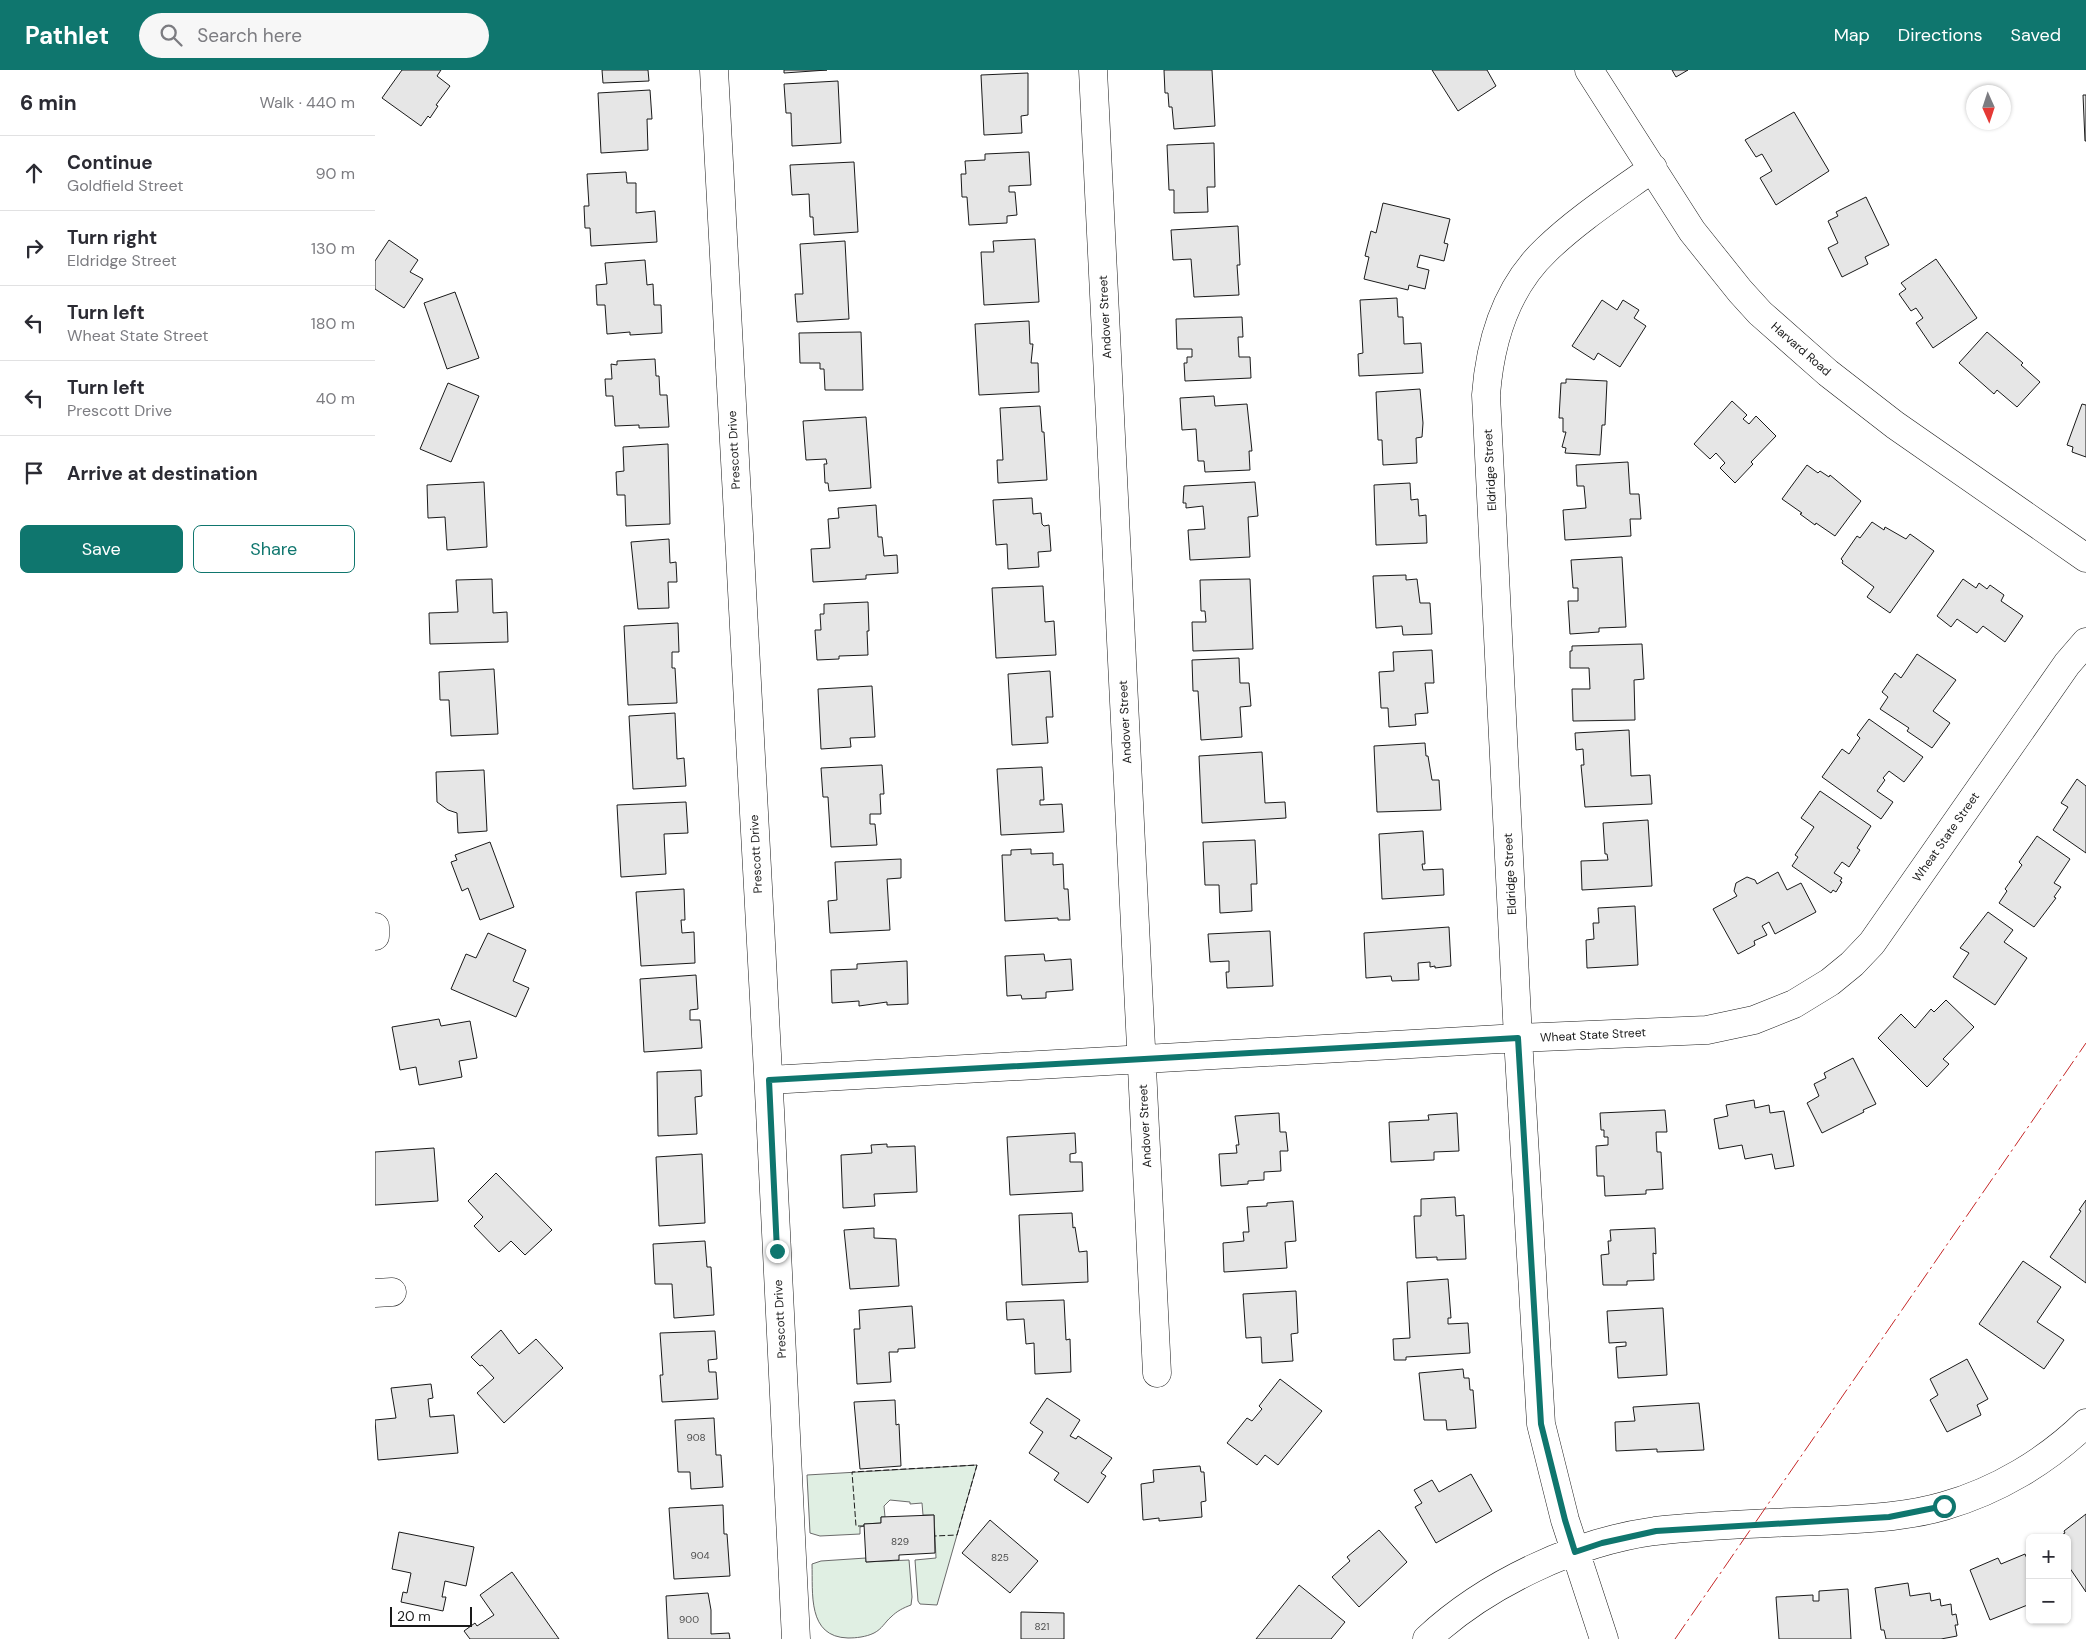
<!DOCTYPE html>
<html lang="en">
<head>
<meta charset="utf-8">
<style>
	body { margin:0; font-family:"DM Sans",sans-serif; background:#f7f7f7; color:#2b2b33 }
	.controls { position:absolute; right:15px; bottom:15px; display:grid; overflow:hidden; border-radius:8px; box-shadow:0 1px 4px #0004 }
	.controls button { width:45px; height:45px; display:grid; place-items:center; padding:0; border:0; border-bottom:1px solid #e1e1e2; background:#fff; color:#2b2b33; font:25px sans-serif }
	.compass { position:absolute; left:1591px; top:15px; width:45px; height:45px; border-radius:50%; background:#fff; box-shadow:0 1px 4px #0004; rotate:177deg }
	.scale { position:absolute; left:15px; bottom:12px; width:82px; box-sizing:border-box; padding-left:5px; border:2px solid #1a1a1a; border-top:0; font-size:14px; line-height:18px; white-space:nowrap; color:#1a1a1a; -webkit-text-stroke:4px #fff; paint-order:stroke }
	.stop { position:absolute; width:15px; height:15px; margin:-11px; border:4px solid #0f766e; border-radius:50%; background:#fff }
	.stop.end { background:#0f766e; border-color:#fff; box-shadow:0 1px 5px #0008 }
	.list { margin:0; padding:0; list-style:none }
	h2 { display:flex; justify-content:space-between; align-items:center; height:65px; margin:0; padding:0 20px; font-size:21px }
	h2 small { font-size:16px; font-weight:400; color:#7c7c81 }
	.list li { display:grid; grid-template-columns:32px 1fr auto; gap:15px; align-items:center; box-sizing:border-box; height:75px; padding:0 20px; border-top:1px solid #e1e1e2 }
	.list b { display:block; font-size:19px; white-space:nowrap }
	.list p { margin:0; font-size:16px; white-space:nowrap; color:#7c7c81 }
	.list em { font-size:16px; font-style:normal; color:#7c7c81 }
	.actions { display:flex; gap:10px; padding:15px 20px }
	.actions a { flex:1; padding:11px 0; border:1px solid #0f766e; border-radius:8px; text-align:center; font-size:18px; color:#0f766e }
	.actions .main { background:#0f766e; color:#fff }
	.icon { flex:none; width:28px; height:28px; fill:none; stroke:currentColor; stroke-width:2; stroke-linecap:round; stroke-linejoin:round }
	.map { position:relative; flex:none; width:1711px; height:1569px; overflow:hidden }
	header { display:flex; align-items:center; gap:30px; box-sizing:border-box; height:70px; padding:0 25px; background:#0f766e; color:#fff }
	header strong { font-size:24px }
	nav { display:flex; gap:28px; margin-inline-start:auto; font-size:18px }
	.search { width:350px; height:45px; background:#f7f7f7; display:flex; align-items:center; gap:12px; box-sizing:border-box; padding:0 18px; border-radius:28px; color:#7c7c81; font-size:19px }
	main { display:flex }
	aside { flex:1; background:#fff }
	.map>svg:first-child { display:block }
	.green { fill:#e0efe3; stroke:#6a6a6a }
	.building { fill:#e6e6e6; stroke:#1a1a1a }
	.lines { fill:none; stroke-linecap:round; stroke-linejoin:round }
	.minor-casing { stroke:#1a1a1a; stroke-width:29 }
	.minor { stroke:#fff; stroke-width:28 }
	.fence { stroke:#1a1a1a; stroke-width:1; stroke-dasharray:6 2.5; stroke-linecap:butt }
	.power { stroke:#c62828; stroke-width:1; stroke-dasharray:18 4 2.5 4; stroke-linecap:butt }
	.route { stroke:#0f766e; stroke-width:6 }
	.labels { text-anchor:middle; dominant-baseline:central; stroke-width:4; stroke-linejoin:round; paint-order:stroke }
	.number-label { font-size:10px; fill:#4d4d4d }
	.street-label { font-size:12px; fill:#1a1a1a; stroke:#fff }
</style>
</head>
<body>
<header>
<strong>Pathlet</strong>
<div class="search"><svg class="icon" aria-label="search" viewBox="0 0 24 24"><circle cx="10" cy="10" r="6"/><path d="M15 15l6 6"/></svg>Search here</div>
<nav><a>Map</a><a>Directions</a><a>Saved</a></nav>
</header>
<main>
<aside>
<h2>6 min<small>Walk · 440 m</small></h2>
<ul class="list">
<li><svg class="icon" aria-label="ahead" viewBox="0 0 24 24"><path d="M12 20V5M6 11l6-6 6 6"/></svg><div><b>Continue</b><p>Goldfield Street</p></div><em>90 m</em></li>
<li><svg class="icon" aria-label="right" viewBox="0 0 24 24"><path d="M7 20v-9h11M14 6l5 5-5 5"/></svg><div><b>Turn right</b><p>Eldridge Street</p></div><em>130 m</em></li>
<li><svg class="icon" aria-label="left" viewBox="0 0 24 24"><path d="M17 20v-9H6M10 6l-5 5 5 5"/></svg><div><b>Turn left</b><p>Wheat State Street</p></div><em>180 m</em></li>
<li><svg class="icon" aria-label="left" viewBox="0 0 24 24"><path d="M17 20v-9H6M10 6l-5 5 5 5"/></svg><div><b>Turn left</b><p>Prescott Drive</p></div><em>40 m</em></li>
<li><svg class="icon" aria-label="arrive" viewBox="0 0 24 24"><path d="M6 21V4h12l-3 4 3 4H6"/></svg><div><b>Arrive at destination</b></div></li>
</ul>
<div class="actions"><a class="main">Save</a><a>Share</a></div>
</aside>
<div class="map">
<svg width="1711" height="1569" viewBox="0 0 1711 1569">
	<rect width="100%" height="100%" fill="#fff"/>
	<path class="green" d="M602,1395L562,1535L545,1534L543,1531L540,1490L561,1488L559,1445H548L547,1433L535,1434V1432L515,1430L509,1436L510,1447H506V1453L489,1454V1456L485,1457V1464L445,1466L435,1463L432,1405Z
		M491,1488V1492L534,1490L537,1527L536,1535C528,1538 522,1541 516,1547C510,1552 507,1559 499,1563C491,1567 481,1568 473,1568C432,1567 438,1523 437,1494L446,1491Z"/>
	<path class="building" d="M27,0H66L62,6L75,16L61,35L63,36L55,48L53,46L46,56L7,28Z
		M227,0H273L274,11L228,13Z
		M409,0H452L409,3Z
		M789,0H837L840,56L799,59L797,37H794L793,23H790Z
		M1057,0H1112L1121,16L1083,41Z
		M1297,0H1313L1301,7Z
		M653,3V45L646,46L647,63L609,65L606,5Z
		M463,11L466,73L417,76L416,43H411L409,14Z
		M275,20L277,49H272L273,80L226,83L223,23Z
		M1708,25H1711V71H1710Z
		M1419,42L1454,101L1401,135L1385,108L1397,101L1387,84L1381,87L1370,70Z
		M839,73L840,117H832L833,142L799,143V120H794L792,75Z
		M654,82L656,115L634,116V122H640L642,145L632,146V153L594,155L592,127H587L586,104H591L590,91L610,90V84Z
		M479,92L483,162L439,165L438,147H435L434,124L417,125L415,95Z
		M251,102L252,113H261V143L280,141L282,172L216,176L215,158H210L209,136H214L212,104Z
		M1491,127L1514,175L1490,187L1493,194L1467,207L1453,178L1463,173L1453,151L1463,146L1461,142Z
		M1008,133L1075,149L1069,173L1073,174L1069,191L1045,185L1042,197L1054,200L1050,219L1034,215L1033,220L989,209L994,187L990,186L996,161L1001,163Z
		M863,156L865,195H862L864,225L819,227L816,189L798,190L796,160Z
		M660,169L664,232L609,235L606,182H619L618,171Z
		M14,170L43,190L35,202L48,209L29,238L0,219V191Z
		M470,171L474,249L422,252L420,224H428L425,174Z
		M1561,189L1602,248L1558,278L1541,253L1548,248L1541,238L1536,241L1524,224L1531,219L1526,213Z
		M270,190L272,215L278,214L279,235H286L287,263L255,265V262L232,264L230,235H222L221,215L232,214L230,193Z
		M80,222L104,288L72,299L49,233Z
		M1022,228L1023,247H1028L1029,274L1046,273L1048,303L984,306L983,284L988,283L985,230Z
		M1227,230L1242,240L1248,230L1264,240L1259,248L1271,256L1245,297L1223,283L1219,290L1197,276Z
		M867,247L868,267H863L864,287H875L876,308L810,311L809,293H812V287H817V279H802L801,249Z
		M654,251L655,274H658L656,293H663L664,322L604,325L600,254Z
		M486,262L488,320H450L449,299H445V293H425L424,263Z
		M1612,262L1648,293L1646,295L1665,312L1642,337L1622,320L1619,324L1584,293Z
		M280,289L281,306H284L285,325H292L294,357L264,358V355L240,356L238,326H231L230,309H237L236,294L242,295V291Z
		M1191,309L1232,311L1230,355H1227L1225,385L1190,383L1191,378L1187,377L1191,362H1188V348H1184L1186,313H1191Z
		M73,313L104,326L76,392L45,379Z
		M1045,319L1048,353L1047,367L1041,368L1042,393L1008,395L1007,370H1003L1001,322Z
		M839,326L840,336L872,334L877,381H874L875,400L830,402L829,391H823L821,359L807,360L805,328Z
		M1357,331L1372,345L1368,349L1374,354L1381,346L1401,366L1376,392L1378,394L1360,413L1345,398L1350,393L1341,383L1335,389L1319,374Z
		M1707,334L1711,335V387L1697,382L1698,377L1692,375Z
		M665,336L667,362H669L672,410L623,413L622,390H628L625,338Z
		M491,347L496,418L454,421L453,413H450L449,394H452L451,389L431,390L428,351Z
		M293,374L295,454L251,456L250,425H242L241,402L249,401L248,377Z
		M1253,392L1255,424H1264L1266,449H1255L1256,466L1190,470L1188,440L1211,438L1209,416H1202L1201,395Z
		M1432,395L1443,403L1445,401L1454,407L1455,405L1486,431L1460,466L1441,453L1440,455L1425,444L1427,443L1407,429Z
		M109,412L112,477L72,480L70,447L53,448L52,415Z
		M880,412L883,446L873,447L875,487L815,490L813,460L830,459L828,436L811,438V433H808L809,416Z
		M1035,413L1036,430L1043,429L1044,446L1051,445L1052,473L1001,475L999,415Z
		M657,428L658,444L666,443L667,454L669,456L674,455L676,481L663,482L664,497L633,499L632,474L621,475L618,430Z
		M501,435L503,467H507L509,486L522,485L523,503L491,505V509L438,512L436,479L455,478L453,449L464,448L463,438Z
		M1497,452L1509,460L1510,457L1531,469L1535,464L1559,481L1515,543L1492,527L1499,517L1467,493L1468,491L1466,489L1482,466L1485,468Z
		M294,469L295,493L301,492L302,512H293L294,538L263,539L256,472Z
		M1247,487L1251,557L1224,558V562L1195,564L1193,531H1203V518H1198L1196,490Z
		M1031,505V510L1042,509L1045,533H1055L1057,564L1028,565L1027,556L1001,558L998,506Z
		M117,509L118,543L132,542L133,572L55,574L54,543L83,542L81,510Z
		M875,509L878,579L818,581L817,552H831L830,541H826L825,510Z
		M1588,509L1601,518L1604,513L1612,519L1615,515L1629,525L1626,531L1648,546L1630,572L1608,556L1602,563L1582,549L1576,557L1562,546Z
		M668,516L670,552L679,551L681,585L621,588L617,518Z
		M493,532L494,561H492L493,585L464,586V589L442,590L440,560H446L445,544H449V534Z
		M303,553L304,582H297V598H300L302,633L253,635L249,556Z
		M1267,574L1269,609L1259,610L1260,650L1198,651L1197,619H1215L1214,598H1195V581H1197V576Z
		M1057,580L1059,613H1050L1053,643L1040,644L1041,655L1014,657L1013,638H1006L1004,602L1019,601L1018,582Z
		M1542,584L1581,610L1558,641L1575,653L1557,678L1532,661L1534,658L1505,639L1513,627L1507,622L1520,603L1526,608Z
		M864,588L865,613H874L876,636L865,637L867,667L826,670L823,621H818L817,590Z
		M119,599L123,664L76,666L74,630H65L64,602Z
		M675,601L678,647H671L673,673L637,675L633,604Z
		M497,616L500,667L475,668L476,677L446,679L443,619Z
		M300,643L302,689L309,688L311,716L258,719L254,646Z
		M1494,649L1548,687L1529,712L1514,701L1508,708L1510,710L1502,721L1518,732L1506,749L1447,707L1467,679L1474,684L1485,668L1482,665Z
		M1254,660L1256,706L1275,705L1277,734L1210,737L1206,695H1209L1208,679L1201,680L1200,663Z
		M1050,673L1051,686H1053L1057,710H1064L1066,740L1002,742L999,676Z
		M887,682L890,733L910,732L911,748L827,753L824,686Z
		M507,695L509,724H505L506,744H495V754H500L502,775L456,777L453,727H448L446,698Z
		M667,697L669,730H665V735L687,734L689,762L626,765L622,699Z
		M109,700L112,761L83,763L82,743L73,740L62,732L61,702Z
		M1702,709L1711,716V783L1678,760L1693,737L1686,733Z
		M1445,721L1496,756L1482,778L1485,780L1474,797L1467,792L1459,803L1467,808L1465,811L1467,812L1461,822L1458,820L1456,823L1417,796L1423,787L1420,785L1439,757L1426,748Z
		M311,732L313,763L289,764L291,804L246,807L242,735Z
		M1273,750L1277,816L1207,820L1206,791L1233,790L1232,784H1230L1228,753Z
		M1048,761L1050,794H1047L1048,800L1068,799L1069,825L1007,829L1004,764Z
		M1662,766L1695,789L1679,813L1686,817L1679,827L1681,828L1659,857L1624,833L1632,821L1630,819L1647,795L1644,792Z
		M880,770L882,814H876L877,841L845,843L844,815H830L828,772Z
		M115,772L139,837L105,850L93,818L87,821L76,792L82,790L80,785Z
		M656,779V784L678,783V795L688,794L689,819H693L695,850H683V848L630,851L627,785H636V780Z
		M526,789V808L512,809L515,860L455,863L453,831L462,830L460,792Z
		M1403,802L1412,820L1426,813L1441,842L1400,864L1394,852L1387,856L1392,865L1379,871L1380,875L1363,884L1338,839L1362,826L1359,821L1361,813L1372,807L1380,810L1382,814Z
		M309,819L310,850H306L307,863L319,862L320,893L266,896L261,822Z
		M1260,836L1263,895L1212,898L1211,870L1219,869L1218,853H1224L1223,838Z
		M1613,842L1638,860L1629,872L1652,888L1620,935L1578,907L1594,883L1585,878Z
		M1074,857L1076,896L1060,898V896L1055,897V892L1043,893L1044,910L1017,911L1016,906L991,908L989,863Z
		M895,861L898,916L852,918L851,902H854V891L835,892L833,864Z
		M113,863L151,880L138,911L154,918L141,947L76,919L91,884L101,888Z
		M669,884L670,891L696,889L698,920L671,922V928L647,929L646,925L632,926L630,886Z
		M532,891L533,934L512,935V932L484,936V931L457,933L456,900L482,899V894Z
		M321,905L323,939L315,940V950H325L327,978L269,982L265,909Z
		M1571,930L1599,957L1568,989L1574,994L1552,1017L1503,968L1526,944L1540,958L1556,939L1559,942Z
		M64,949L66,956L95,951L102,988L84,991L87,1007L44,1015L41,997L25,1000L17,957Z
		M1478,988L1501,1034L1488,1040L1489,1042L1447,1063L1432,1033L1444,1026L1439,1014L1451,1008L1449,1003Z
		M326,1000L327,1026L320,1027L322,1064L283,1066L282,1002Z
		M1379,1030L1380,1038L1394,1035L1395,1043L1409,1041L1419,1096L1400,1099L1397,1084L1370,1089L1367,1075L1344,1079L1339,1049L1353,1046L1351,1035Z
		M1290,1040L1292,1062H1281L1282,1082H1286L1288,1119L1271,1120V1124L1230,1126L1229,1106H1222L1221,1076L1233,1075V1067H1229V1060H1226L1225,1043Z
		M904,1043L905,1062H911L913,1081H905L906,1101L889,1102V1110L873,1111V1114L846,1116L844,1084L862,1083L861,1075H864L860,1046Z
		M1082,1043L1084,1081L1059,1082V1090L1016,1092L1014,1052L1054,1050L1053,1045Z
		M700,1063L701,1083L695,1084V1092H707L708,1121L635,1125L632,1067Z
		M512,1074V1077L540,1076L542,1122L499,1124L500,1136L468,1138L466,1085L497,1083L496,1075Z
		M59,1078L63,1131L0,1135V1082Z
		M327,1084L330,1153L284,1156L281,1087Z
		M121,1103L177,1160L150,1185L136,1171L124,1182L99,1156L108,1147L93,1131Z
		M1080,1127L1081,1146L1089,1145L1091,1189L1062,1190V1187L1041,1188L1039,1146H1046V1129Z
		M1711,1130V1213L1675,1187L1706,1141L1704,1140Z
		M918,1131L921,1171L910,1172L912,1198L849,1202L848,1173L869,1171L868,1162H874L872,1137L892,1136V1133Z
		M697,1143L698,1158L700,1157L704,1182L712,1181L713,1212L647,1215L644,1145Z
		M499,1158V1168L521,1169L524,1216L475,1219L469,1160Z
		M1280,1158L1281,1184L1278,1183L1279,1210L1252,1211V1215H1228L1226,1185L1234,1184L1233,1171H1236L1235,1160Z
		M330,1171L332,1197H336L339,1245L299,1248L297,1214H280L278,1174Z
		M1648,1191L1686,1217L1662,1252L1689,1270L1669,1299L1604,1254Z
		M1073,1209L1076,1248H1073V1254L1093,1253L1095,1283L1031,1287V1290H1019L1018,1269L1035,1268L1032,1212Z
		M921,1221L923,1263L916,1264L918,1291L887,1293L886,1267L871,1268L868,1224Z
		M689,1230L691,1270L695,1269L696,1302L660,1304L659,1273L651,1274L649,1249L632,1250L631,1232Z
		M537,1236L540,1278L523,1279V1282H514L516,1312L482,1314L479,1259H485L484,1240Z
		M1288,1238L1292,1305L1243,1308L1241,1277L1251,1276V1272L1234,1273L1232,1241Z
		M126,1260L144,1284L161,1269L188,1298L129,1353L102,1323L119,1308L107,1295L105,1296L96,1287Z
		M340,1261L342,1289L333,1290L334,1302H341L343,1329L287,1332L285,1305H288L285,1263Z
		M1592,1289L1613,1329L1602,1335L1606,1345L1572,1362L1555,1330L1563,1325L1555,1309Z
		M1088,1299L1089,1308H1094L1095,1320H1098L1101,1358L1072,1360L1071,1350H1049L1044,1303Z
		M905,1309L947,1341L903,1395L890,1385L882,1395L852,1373L872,1348L877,1351L887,1339L884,1336Z
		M56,1314L58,1328L53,1329L55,1347L79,1345L83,1383L3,1390L0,1350L21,1348L16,1318Z
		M672,1328L705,1350L695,1366L701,1369L703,1366L737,1388L726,1403L731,1406L713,1433L679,1410L684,1403L654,1383L668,1362L655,1353Z
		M520,1330L521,1355L524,1354L526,1396L485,1399L479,1332Z
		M1324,1333L1329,1380L1282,1382V1379L1241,1381L1240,1352L1260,1351L1258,1337Z
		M339,1348L341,1385H346L348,1417L316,1419L315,1402H303L300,1350Z
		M825,1396L826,1402H829L831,1431L826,1432L827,1447L784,1451V1448L768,1450L766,1414L779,1412L778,1400Z
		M1096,1404L1117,1441L1061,1473L1040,1437L1047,1433L1039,1420L1057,1410L1064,1422Z
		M348,1435L349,1464H352L355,1506L299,1509L294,1438Z
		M1711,1444V1522L1692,1494V1468H1682L1690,1463L1689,1461Z
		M559,1445L560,1483L524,1485V1490L491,1492L489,1454L506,1453V1447Z
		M615,1450L663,1491L635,1523L587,1483Z
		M1004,1460L1032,1492L984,1537L957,1507L975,1491L972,1487Z
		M24,1462L99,1477L91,1516L70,1511L67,1527H71L68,1541L26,1532L28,1522L32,1523L36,1503L17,1499Z
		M1650,1484L1655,1496V1534L1615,1550L1595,1500L1623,1488L1626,1494Z
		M137,1502L184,1569H95L89,1561L100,1553L102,1556L119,1545L105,1525Z
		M1533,1513L1535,1526L1555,1523L1556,1531L1565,1529L1566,1536L1576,1534L1577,1545L1581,1544L1583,1555H1580L1582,1566L1566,1569H1511L1509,1560H1506L1500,1518Z
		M924,1515L970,1552L956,1569H881Z
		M1473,1519L1476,1569H1404L1401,1527L1438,1525V1531H1444V1521Z
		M333,1523L336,1540V1564L354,1563L355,1569H293L291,1526Z
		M646,1542L689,1543V1569H646Z"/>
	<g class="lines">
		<g class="minor-casing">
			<path id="minor" d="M339,0L395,1040L421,1569
				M718,0L782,1303
				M1214,0L1317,161L1365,221L1385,243L1453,303L1520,355L1711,488
				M0,857V866
				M394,1010L1143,968L1332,960L1379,950L1419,934L1455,912L1477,894L1497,873L1692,594L1711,572
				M0,1223L17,1222
				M1052,1569C1111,1514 1200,1472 1280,1461C1341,1454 1404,1453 1465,1450C1500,1448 1535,1446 1569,1436C1622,1421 1672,1391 1711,1353
				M1229,1569L1190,1450L1166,1354L1143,968L1111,325C1115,272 1131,218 1171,180C1203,149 1242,124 1278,98"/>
		</g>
		<use href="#minor" class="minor"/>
		<path class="fence" d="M489,1456H481L477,1402L602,1395L582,1465L560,1466"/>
		<path class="power" d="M1300,1569L1711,973"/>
	</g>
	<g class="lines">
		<path class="route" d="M402,1181L394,1010L1143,968L1166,1354L1190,1450L1200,1482L1227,1473L1281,1461L1514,1447L1569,1436"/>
	</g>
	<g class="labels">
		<g class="number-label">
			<text x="321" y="1367">908</text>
			<text x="525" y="1471">829</text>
			<text x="325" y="1485">904</text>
			<text x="625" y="1487">825</text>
			<text x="314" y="1549">900</text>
			<text x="667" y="1556">821</text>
		</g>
		<g class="street-label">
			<text transform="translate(730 247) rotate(-93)">Andover Street</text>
			<text transform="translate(1426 279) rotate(41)">Harvard Road</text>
			<text transform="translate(359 380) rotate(-93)">Prescott Drive</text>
			<text transform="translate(1115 400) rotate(-93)">Eldridge Street</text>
			<text transform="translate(750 652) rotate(-93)">Andover Street</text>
			<text transform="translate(1571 767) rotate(-55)">Wheat State Street</text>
			<text transform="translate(381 784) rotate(-93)">Prescott Drive</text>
			<text transform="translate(1135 804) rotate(-93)">Eldridge Street</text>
			<text transform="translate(1218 965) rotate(-3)">Wheat State Street</text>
			<text transform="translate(770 1056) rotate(-93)">Andover Street</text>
			<text transform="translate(405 1249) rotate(-93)">Prescott Drive</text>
		</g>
	</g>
</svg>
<div class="controls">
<button>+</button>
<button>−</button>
</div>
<svg class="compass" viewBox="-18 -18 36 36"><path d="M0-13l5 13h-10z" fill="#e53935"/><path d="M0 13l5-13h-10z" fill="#7c7c81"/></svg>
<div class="scale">20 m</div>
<div class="stop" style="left:1569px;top:1436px"></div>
<div class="stop end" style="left:402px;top:1181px"></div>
</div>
</main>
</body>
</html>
